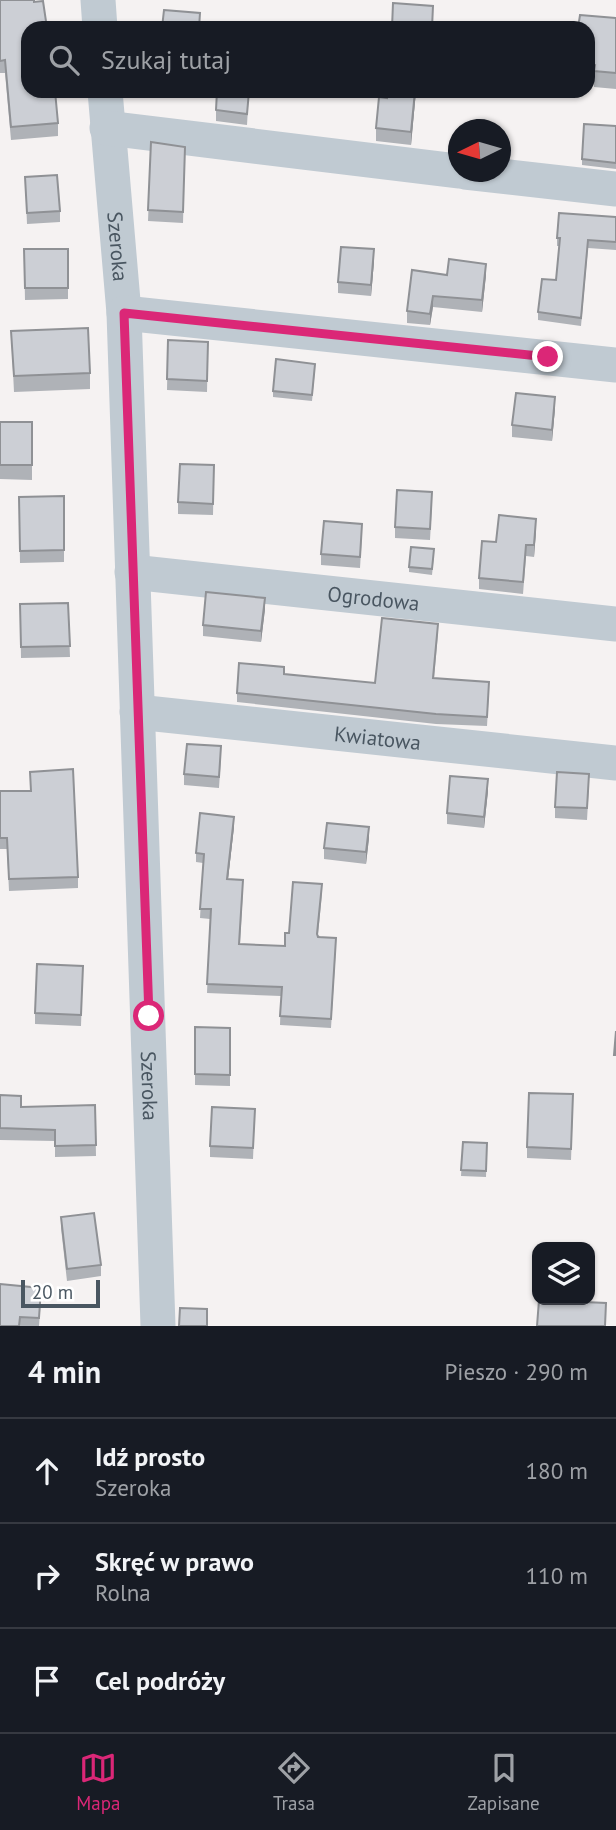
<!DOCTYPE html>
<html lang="pl">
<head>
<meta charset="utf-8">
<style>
	body { margin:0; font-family:"PT Sans",sans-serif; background:#20242c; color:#f1f3f6 }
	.controls { position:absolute; right:21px; bottom:21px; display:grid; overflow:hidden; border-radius:14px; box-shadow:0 2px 5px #0004 }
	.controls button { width:63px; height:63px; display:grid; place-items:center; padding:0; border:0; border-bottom:2px solid #363941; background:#171b24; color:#f1f3f6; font:35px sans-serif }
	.compass { position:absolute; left:448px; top:119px; width:63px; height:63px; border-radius:50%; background:#171b24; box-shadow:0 2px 5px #0004; rotate:265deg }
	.scale { position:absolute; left:21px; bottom:18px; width:79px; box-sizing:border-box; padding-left:7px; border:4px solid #495661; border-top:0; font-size:19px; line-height:24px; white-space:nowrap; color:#495661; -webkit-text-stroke:5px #fff; paint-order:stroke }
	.stop { position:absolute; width:21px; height:21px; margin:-16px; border:5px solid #db2777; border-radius:50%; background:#fff }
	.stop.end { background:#db2777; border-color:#fff; box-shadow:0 2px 7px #0008 }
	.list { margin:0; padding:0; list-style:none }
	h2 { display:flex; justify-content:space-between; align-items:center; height:91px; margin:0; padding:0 28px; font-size:30px }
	h2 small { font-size:23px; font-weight:400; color:#9ea1a6 }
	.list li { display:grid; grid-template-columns:46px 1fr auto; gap:21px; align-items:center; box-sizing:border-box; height:105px; padding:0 28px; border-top:2px solid #363941 }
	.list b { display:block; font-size:26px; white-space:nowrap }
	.list p { margin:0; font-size:23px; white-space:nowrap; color:#9ea1a6 }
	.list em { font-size:23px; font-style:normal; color:#9ea1a6 }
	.icon { flex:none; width:38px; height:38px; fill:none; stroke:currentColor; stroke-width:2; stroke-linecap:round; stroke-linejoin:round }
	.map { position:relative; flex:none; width:616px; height:1326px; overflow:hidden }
	.search { position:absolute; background:#171b24; box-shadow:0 2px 5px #0004; left:21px; right:21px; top:21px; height:77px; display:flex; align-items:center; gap:18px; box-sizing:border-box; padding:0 24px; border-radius:21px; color:#9ea1a6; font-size:26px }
	.sheet { height:406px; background:#171b24 }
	nav { display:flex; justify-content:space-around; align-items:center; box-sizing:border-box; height:98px; border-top:2px solid #363941; background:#171b24; font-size:19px; color:#9ea1a6 }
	nav a { display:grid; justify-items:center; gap:4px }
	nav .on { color:#db2777 }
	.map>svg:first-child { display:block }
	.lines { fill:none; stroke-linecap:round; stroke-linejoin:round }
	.minor { stroke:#c0cad2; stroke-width:35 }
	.wall { fill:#afb2b7 }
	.shaded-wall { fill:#8f9195 }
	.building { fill:#cccfd5; stroke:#8f9195; stroke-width:2 }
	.route { stroke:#db2777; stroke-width:9 }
	.labels { text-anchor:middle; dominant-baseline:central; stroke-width:5; stroke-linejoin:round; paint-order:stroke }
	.street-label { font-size:21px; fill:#495661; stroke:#fff }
</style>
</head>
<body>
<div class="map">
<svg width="616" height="1326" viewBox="0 0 616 1326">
	<rect width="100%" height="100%" fill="#f5f2f2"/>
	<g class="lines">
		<g class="minor">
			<path d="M98,0L100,28"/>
			<path id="s1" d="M105,91L124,313L158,1326"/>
			<path d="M107,128L458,171"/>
			<path d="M465,172L616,189"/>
			<path d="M124,313L616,365"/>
			<path id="s2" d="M132,572L616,624"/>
			<path id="s3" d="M137,712L616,763"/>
		</g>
	</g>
	<path class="wall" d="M0,0L58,123V136L11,140L5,73H0Z
		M616,18V89L594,87V80H588V28Z
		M249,91L247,125L216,121V110Z
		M387,91H416L411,145L376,141V128L387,98Z
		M616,126V169L582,165V159Z
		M151,142L185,147L183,223L148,221Z
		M25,177L60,211V222L27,224Z
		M616,217V250L588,248L581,326L538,320V312L556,280L559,246H557V238Z
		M24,249H68V299L25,300Z
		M374,261L371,296L338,293V282Z
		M447,275H486L482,312L433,307L430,325L407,323V311Z
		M11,331L90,373V389L14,392Z
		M168,340L208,342L207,392L167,390Z
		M315,370L312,401L273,397V391Z
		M555,408L552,441L512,437V425Z
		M0,422H32V480L0,479Z
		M214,465L213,515L178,514V502Z
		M64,496V562L20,563L19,497Z
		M432,504L430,540L395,538V527Z
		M536,530L534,557L526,556L523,594L479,589V578L496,542Z
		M362,535L360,568L321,565V554Z
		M434,555L432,575L409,572V567Z
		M68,603L70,657L21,658L20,604Z
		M265,609L261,642L203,636V625Z
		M438,633L434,679L489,691L487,726L436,724L237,702V693L284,674L375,683Z
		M221,757L219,788L184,785V774Z
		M30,772L78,877V888L9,891L7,849H0V791H30Z
		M589,785L587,820L555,818V807Z
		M488,791L484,828L447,824V813Z
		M234,827L228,879L243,889L240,944L285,946L289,933L322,893L318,935L336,947L331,1028L280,1025L281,996L207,993L210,919L200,918L203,863L196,862V853Z
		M369,838L366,864L324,859V848Z
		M83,966L81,1026L35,1024V1013Z
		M195,1027L230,1028V1086L195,1085Z
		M0,1095L21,1107L95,1105L96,1156L55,1157V1141L0,1140Z
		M573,1106L571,1160L527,1158V1147Z
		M255,1109L253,1159L210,1157V1146Z
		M463,1142L487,1143L486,1177L461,1176Z
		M61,1217L101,1265V1276L67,1281L61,1228Z
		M41,1299L39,1326H0Z"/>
	<path class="shaded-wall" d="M415,91H416L411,145V132Z
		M374,249V261L371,296V285Z
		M486,264V275L482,312V300Z
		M433,296V307L430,325V314Z
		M555,397V408L552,441V430Z
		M536,519V530L534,557V545Z
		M265,598V609L261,642V631Z
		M488,779V791L484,828V817Z
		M234,817V827L227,888V879Z
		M369,827V838L366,864V852Z"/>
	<path class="building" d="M0,0H34V2L43,1L47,28H28V91H55L58,123L11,127L5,60L0,61Z
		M393,3L433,6L432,28H392Z
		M164,10L200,13L199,28H162Z
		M580,15L616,18V73L594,71L595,65L588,64V28H578Z
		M217,91H249L247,114L216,110Z
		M387,91H415L411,132L376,128L379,97L387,98Z
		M584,124L616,126V163L582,159Z
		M151,142L185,147L183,212L148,210Z
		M57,175L60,211L27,213L25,177Z
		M559,213L616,217V242L588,240L581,318L538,312L542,279L556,280L560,238H557Z
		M341,247L374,249L371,285L338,282Z
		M24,249H68V288H25Z
		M449,259L486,264L482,300L433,296L430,314L407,311L412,270L447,275Z
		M88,328L90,373L14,376L11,331Z
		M168,340L208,342L207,381L167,379Z
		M276,359L315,364L312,395L273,391Z
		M516,393L555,397L552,430L512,425Z
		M0,422H32V465H0Z
		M180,464L214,465L213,504L178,502Z
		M397,490L432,492L430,529L395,527Z
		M64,496V550L20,551L19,497Z
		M499,515L536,519L534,545H526L523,582L479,578L482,541L496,542Z
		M324,521L362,524L360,557L321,554Z
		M411,547L434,549L432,569L409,567Z
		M206,592L265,598L261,631L203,625Z
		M68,603L70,646L21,647L20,604Z
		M382,618L438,624L433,678L489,682L487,717L436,714L237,693L239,663L284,667V674L375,683Z
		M187,744L221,746L219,777L184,774Z
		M73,769L78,877L9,879L7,838H0V791H31L30,772Z
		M557,772L589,774L587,808L555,807Z
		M450,776L488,779L484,817L447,813Z
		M200,813L234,817L227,879L243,880L239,944L285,946V933H289L293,882L322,884L317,934L318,937L336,938L331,1019L280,1016L282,987L207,984L211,909H200L204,854L196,853Z
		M327,823L369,827L366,852L324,848Z
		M37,964L83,966L81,1015L35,1013Z
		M195,1027L230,1028V1075L195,1074Z
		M616,1031V1055H614Z
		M529,1093L573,1094L571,1149L527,1147Z
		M0,1095L21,1096V1107L95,1105L96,1145L55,1146V1130L0,1128Z
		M212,1107L255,1109L253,1148L210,1146Z
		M463,1142L487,1143L486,1171L461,1170Z
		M94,1213L101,1265L67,1269L61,1217Z
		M0,1284L41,1288L39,1318L20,1317L19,1326H0Z
		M539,1300L606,1303L605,1326H537Z
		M180,1308L207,1309V1326H179Z"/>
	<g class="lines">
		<path class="route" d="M149,1016L124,313L548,357"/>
	</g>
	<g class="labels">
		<g class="street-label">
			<text stroke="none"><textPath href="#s1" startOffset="156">Szeroka</textPath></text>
			<text stroke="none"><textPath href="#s2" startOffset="243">Ogrodowa</textPath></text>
			<text stroke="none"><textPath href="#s3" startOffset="242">Kwiatowa</textPath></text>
			<text stroke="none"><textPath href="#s1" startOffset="996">Szeroka</textPath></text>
		</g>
	</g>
</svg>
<div class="controls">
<button><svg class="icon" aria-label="layers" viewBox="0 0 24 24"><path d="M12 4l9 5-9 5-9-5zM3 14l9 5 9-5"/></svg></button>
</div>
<svg class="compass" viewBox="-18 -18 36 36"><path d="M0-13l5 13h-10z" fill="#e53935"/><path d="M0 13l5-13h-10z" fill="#9ea1a6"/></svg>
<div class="scale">20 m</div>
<div class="stop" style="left:149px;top:1016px"></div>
<div class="stop end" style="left:548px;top:357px"></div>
<div class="search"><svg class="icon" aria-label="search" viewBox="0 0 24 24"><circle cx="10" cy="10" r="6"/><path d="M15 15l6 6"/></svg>Szukaj tutaj</div>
</div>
<section class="sheet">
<h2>4 min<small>Pieszo · 290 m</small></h2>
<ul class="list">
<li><svg class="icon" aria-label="ahead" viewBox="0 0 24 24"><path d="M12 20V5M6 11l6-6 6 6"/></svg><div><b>Idź prosto</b><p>Szeroka</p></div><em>180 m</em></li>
<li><svg class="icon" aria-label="right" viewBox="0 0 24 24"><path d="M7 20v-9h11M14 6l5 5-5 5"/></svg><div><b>Skręć w prawo</b><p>Rolna</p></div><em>110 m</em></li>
<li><svg class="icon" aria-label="arrive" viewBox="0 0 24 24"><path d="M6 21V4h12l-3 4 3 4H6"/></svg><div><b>Cel podróży</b></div></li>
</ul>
</section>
<nav>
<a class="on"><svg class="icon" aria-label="map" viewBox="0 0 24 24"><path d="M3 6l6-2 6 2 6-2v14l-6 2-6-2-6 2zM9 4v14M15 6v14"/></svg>Mapa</a>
<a><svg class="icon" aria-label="directions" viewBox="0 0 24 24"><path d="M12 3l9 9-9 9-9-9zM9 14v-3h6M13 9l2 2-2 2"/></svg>Trasa</a>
<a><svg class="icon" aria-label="saved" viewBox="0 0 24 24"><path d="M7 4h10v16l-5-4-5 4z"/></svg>Zapisane</a>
</nav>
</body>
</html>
